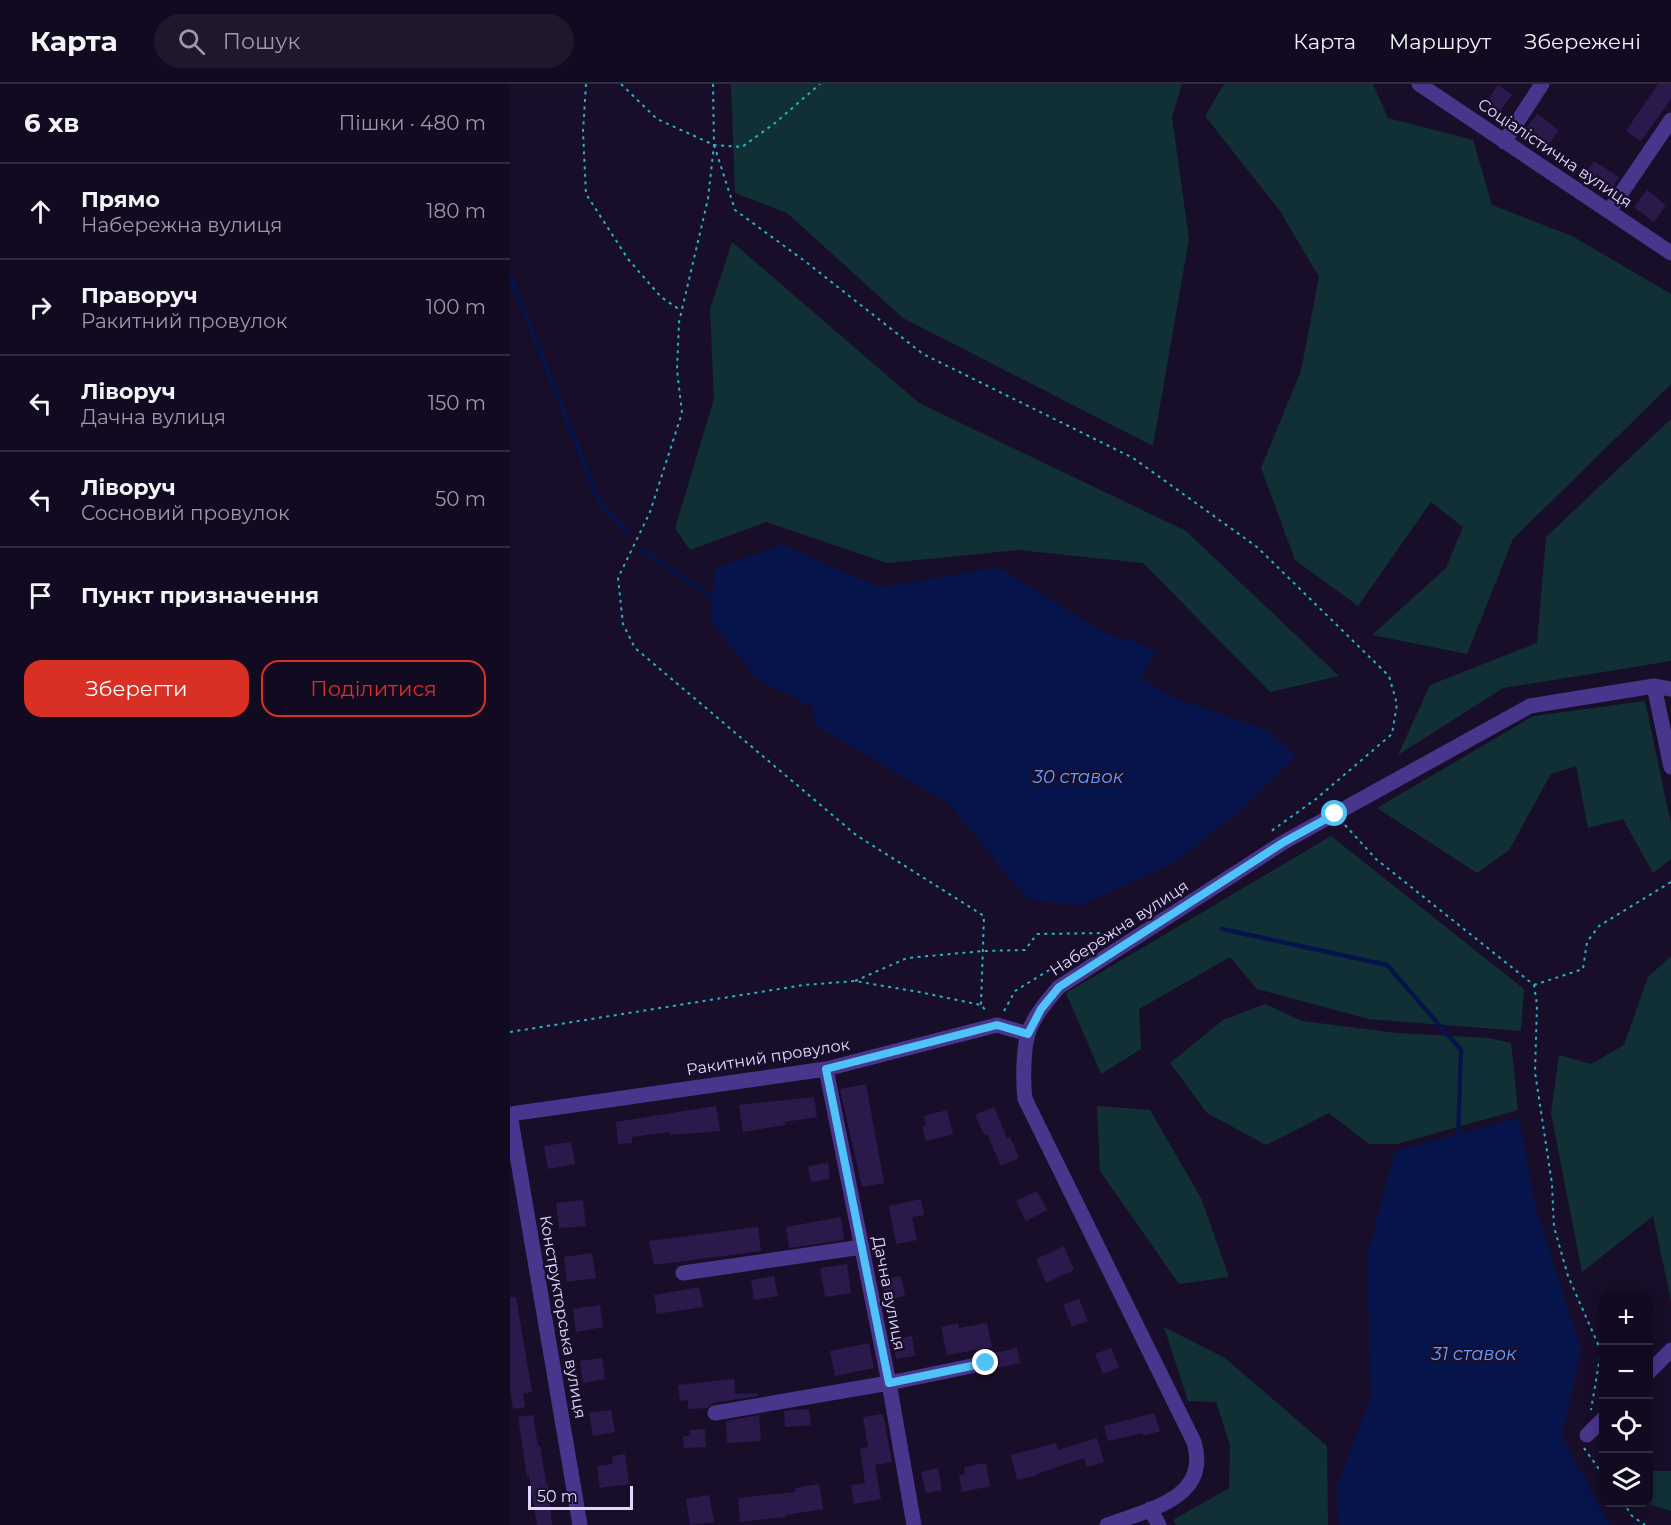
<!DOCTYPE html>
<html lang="uk">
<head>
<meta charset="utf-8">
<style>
	body { margin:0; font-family:Montserrat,sans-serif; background:#1f182d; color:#f1f3f6 }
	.controls { position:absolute; right:18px; bottom:18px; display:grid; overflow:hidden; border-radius:12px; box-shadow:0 3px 15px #0003 }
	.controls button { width:54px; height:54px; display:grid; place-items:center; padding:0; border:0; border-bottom:2px solid #312b3e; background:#120a20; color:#f1f3f6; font:30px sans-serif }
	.scale { position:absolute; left:18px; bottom:15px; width:105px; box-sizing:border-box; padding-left:6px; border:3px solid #e2d8ff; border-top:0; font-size:16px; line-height:21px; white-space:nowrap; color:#e2d8ff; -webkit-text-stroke:4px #180e2a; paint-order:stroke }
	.stop { position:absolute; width:18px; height:18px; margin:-14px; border:4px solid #4fc3f7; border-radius:50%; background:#fff }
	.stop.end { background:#4fc3f7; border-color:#fff; box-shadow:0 2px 6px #0008 }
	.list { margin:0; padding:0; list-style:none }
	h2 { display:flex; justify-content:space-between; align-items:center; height:78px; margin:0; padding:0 24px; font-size:26px }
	h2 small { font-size:20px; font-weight:400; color:#9c9aa5 }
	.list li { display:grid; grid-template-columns:39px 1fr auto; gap:18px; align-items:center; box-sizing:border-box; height:96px; padding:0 24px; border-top:2px solid #312b3e }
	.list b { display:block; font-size:22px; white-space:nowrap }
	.list p { margin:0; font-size:20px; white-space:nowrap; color:#9c9aa5 }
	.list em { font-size:20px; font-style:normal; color:#9c9aa5 }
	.actions { display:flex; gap:12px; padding:18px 24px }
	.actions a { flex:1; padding:14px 0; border:2px solid #d93025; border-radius:18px; text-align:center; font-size:21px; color:#d93025 }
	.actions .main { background:#d93025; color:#fff }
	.icon { flex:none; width:33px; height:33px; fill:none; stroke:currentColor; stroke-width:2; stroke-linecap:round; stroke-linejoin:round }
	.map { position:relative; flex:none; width:1161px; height:1441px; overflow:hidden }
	header { display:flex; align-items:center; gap:36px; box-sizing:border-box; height:84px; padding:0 30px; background:#120a20; border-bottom:2px solid #312b3e }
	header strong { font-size:28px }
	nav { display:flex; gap:33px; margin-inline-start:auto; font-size:21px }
	.search { width:420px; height:54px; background:#1f182d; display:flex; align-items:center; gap:15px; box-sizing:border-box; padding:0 21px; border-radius:33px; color:#9c9aa5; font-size:22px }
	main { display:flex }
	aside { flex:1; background:#120a20 }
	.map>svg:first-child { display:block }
	.green { fill:#113035 }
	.water { fill:#07144b }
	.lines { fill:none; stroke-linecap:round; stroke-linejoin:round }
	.stream { stroke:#07144b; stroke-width:4.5 }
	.building { fill:#2c194c }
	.path { stroke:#27b3c3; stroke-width:2; stroke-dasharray:3 4.5; stroke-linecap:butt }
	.minor { stroke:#48368c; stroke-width:15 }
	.route { stroke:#4fc3f7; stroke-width:8 }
	.labels { text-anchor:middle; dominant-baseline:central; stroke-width:5; stroke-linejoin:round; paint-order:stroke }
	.street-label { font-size:16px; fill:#e2d8ff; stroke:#180e2a }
	.water-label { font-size:18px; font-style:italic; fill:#669fff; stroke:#180e2a }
</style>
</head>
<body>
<header>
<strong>Карта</strong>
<div class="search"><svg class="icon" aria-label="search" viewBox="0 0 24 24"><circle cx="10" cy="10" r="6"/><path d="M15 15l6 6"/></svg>Пошук</div>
<nav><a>Карта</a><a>Маршрут</a><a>Збережені</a></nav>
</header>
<main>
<aside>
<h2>6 хв<small>Пішки · 480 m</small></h2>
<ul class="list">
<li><svg class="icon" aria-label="ahead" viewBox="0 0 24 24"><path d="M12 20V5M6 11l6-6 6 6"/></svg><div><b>Прямо</b><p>Набережна вулиця</p></div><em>180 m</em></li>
<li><svg class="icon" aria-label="right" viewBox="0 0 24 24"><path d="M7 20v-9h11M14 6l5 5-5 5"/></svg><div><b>Праворуч</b><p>Ракитний провулок</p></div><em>100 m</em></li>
<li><svg class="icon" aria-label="left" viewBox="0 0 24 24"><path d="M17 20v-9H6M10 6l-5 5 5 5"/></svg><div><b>Ліворуч</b><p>Дачна вулиця</p></div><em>150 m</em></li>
<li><svg class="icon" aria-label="left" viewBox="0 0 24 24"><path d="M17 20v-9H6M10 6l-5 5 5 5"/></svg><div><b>Ліворуч</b><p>Сосновий провулок</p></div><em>50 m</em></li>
<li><svg class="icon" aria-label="arrive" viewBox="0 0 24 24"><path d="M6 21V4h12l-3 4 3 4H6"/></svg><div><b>Пункт призначення</b></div></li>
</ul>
<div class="actions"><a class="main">Зберегти</a><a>Поділитися</a></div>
</aside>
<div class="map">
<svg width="1161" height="1441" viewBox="0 0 1161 1441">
	<rect width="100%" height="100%" fill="#180e2a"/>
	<path class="green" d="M221,0H672L662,33L679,155L643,362L393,234L277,129L225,109Z
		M714,0H863L878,34L963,56L982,121L1062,152L1161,210V300L1003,455L957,570L862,551L936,484L953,443L921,418L848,522L785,476L751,384L791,287L809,193L770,127L695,32Z
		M222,158L409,319L676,447L829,592L760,608L633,479L508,466L377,479L256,438L180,466L165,444L204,315L200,225Z
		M1161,335V577L993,604L888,671L920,601L1027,559L1036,453Z
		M1135,617L1161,740V775L1143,789L1113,735L1078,744L1066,682L1041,690L999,766L967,789L867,724L1023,632Z
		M821,752L1014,905L1011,947L859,935L747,905L720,873L629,925L631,965L591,990L556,909Z
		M1161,872V1217L1143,1132L1072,1188L1041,1029L1049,971L1081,980L1114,961L1138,893Z
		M755,920L792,937L887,949L979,954L1001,959L1008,1026L887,1060H859L819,1029L756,1061L697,1029L660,979L713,936Z
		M587,1022L640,1026L691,1114L719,1193L669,1200L590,1087Z
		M654,1243L715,1274L817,1362L818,1441H666L663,1436L719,1404L720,1361L706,1318L678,1317Z
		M1139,1387H1161V1427L1135,1419L1138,1418Z"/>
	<path class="water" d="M273,461L371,504L488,483L596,550L619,556L646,567L631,594L662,613L757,646L786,672L727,730L662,780L569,822L517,815L439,720L305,641L303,623L247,595L200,536L205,484Z
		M1009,1034L1025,1121L1071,1265L1052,1353L1100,1441H829L826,1405L861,1312L857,1173L885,1067Z"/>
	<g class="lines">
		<path class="stream" d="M0,191L90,420L118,450
			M132,465L206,516
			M712,845L877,881L951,966L948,1056"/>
	</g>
	<path class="building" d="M1148,0H1161V15L1131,57L1116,47Z
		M988,1L1002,11L988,30L975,20Z
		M1027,30L1049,46L1038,61L1016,45Z
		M1084,77L1109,93L1098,109L1073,93Z
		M1137,106L1156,121L1144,138L1124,123Z
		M356,1000L374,1099L352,1103L330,1005Z
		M304,1013L307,1033L275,1038V1041L233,1048L229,1021Z
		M206,1022L210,1047L160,1051V1048L122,1053V1059L108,1060L106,1038Z
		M484,1023L497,1054L500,1053L509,1074L491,1082L477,1050L474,1051L465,1031Z
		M437,1026L443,1050L416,1057L412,1042L416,1041L414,1032Z
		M61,1058L65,1080L38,1085L34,1062Z
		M318,1079L320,1095L301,1098L298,1082Z
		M527,1107L537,1126L516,1137L506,1117Z
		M411,1115L414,1131L402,1133L407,1156L386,1160L379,1122Z
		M73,1116L76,1142L49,1144L46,1119Z
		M331,1133L334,1156L279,1164L276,1143Z
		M248,1143L251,1167L144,1181L139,1157Z
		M554,1162L564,1186L536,1199L526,1175Z
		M82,1169L86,1194L57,1198L54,1173Z
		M337,1180L341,1209L315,1213L310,1184Z
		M264,1192L268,1212L244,1216L241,1196Z
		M391,1192L395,1212L375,1216L371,1196Z
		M189,1203L193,1223L147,1230L144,1211Z
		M0,1213H6L22,1308L13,1310L15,1323L3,1325L0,1305Z
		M569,1215L578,1237L562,1243L553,1221Z
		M90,1221L93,1243L66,1248L63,1225Z
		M448,1239L449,1244L477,1239L482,1263L437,1271L431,1243Z
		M402,1252L405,1272L386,1275L383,1255Z
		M359,1259L364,1284L325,1292L320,1267Z
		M507,1264L510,1279L488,1284L484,1269Z
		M601,1264L609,1283L593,1290L585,1270Z
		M92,1274L95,1295L73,1299L70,1277Z
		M224,1295L225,1310L248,1309V1312L203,1319L197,1324L178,1325V1316L170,1317L168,1301Z
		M299,1325L301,1341L275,1343L274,1327Z
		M101,1326L105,1348L83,1352L79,1329Z
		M644,1329L650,1347L633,1352V1349L598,1357L594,1342Z
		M373,1330L382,1378L365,1381L371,1415L344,1420L341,1401L355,1399L350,1364L358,1363L353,1333Z
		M23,1331L28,1362H30L36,1399H38L42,1441H27L19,1392L17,1393L8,1333Z
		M249,1331L251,1357L217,1359L216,1337Z
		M195,1345L196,1363L174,1364L173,1352H180V1346Z
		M587,1354L594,1378L577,1383L574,1374L527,1390L528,1391L507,1396L501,1371L546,1359L548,1366Z
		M115,1370L119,1400L90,1404L87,1382L103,1380L102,1372Z
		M476,1379L480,1402L452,1408L449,1392L455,1390L454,1383Z
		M428,1384L432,1406L416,1409L411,1388Z
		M309,1400L313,1425L275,1431V1433L230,1438L228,1414L286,1408L285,1404Z
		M199,1411L204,1438L180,1441L176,1415Z"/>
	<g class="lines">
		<path class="path" d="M76,0L73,48L76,110L118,175L151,213L170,226
			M111,0L147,35L204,61L232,63L265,39L310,0
			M203,0L204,61L198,115L169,238L167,286L172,329L140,428L108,494L113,540L125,564L346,751L474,832L471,921
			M204,61L225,126L296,178L413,270L623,374L747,463L879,592L887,620L882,650L806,715L760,748
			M835,741L866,775L1024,901L1027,921L1025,988L1042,1100L1044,1143L1058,1192L1091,1267L1081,1326
			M345,897L397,874L473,867L515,866L527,850L596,849
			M1024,901L1073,885L1077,858L1089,842L1161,798
			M494,927L505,907L665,809
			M0,948L294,901L345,897L409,908L471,921L477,928
			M1074,1364L1094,1392
			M1113,1418L1122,1432L1135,1441"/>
		<path class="minor" d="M909,0L1161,169
			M994,58L1032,0
			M1099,127L1161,36
			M1144,602L1161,683
			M316,985L379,1299L404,1441
			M173,1189L352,1163
			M1138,1289L1161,1266
			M205,1329L379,1299L476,1279
			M1077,1351L1094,1334
			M640,1425L649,1441
			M70,1441L0,1030L316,985L487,941L518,950
			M597,1441C637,1426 701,1415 684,1358L515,1015C513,999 513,966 518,950C523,933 537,917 549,903L774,758L1020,622L1144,602L1161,605"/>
	</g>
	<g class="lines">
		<path class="route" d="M476,1279L379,1299L316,985L487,941L518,950L531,925L549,903L774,758L825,730"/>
	</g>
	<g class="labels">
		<g class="street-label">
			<text transform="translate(1045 69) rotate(34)">Соціалістична вулиця</text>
			<text transform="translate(609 844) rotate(-33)">Набережна вулиця</text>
			<text transform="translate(258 973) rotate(-9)">Ракитний провулок</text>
			<text transform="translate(379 1209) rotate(79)">Дачна вулиця</text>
			<text transform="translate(53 1233) rotate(80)">Конструкторська вулиця</text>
		</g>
		<g class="water-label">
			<text x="568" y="693">30 ставок</text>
			<text x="964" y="1270">31 ставок</text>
		</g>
	</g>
</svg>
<div class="controls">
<button>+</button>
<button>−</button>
<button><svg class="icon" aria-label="locate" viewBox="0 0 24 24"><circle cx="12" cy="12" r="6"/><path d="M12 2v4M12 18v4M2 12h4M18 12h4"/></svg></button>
<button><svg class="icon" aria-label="layers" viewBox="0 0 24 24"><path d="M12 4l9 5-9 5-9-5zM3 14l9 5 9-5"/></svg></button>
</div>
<div class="scale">50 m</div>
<div class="stop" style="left:825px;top:730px"></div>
<div class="stop end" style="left:476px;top:1279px"></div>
</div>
</main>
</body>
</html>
